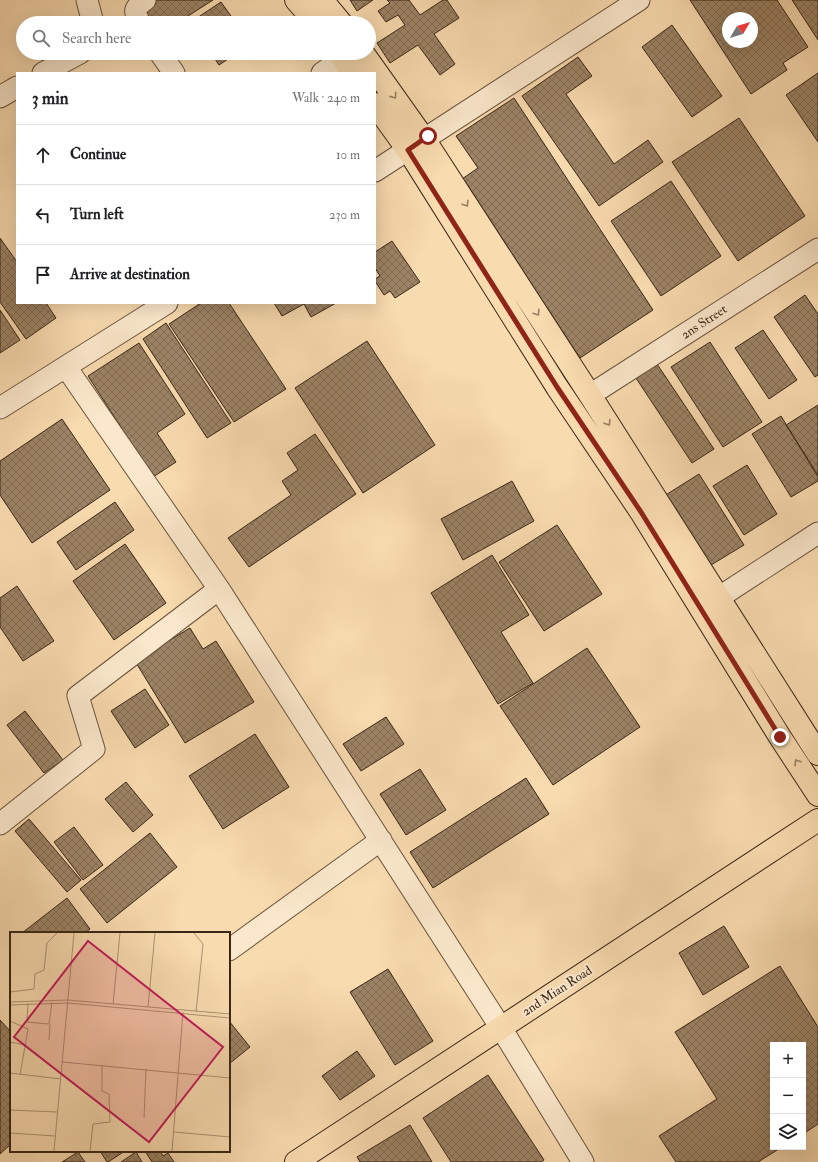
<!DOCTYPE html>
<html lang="en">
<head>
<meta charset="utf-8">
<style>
	body { margin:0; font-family:"IM FELL Double Pica",serif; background:#f2f2f2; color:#202124 }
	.controls { position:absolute; right:12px; bottom:12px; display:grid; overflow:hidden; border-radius:0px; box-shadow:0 4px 16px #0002 }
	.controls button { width:36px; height:36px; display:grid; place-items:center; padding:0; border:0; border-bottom:1px solid #e0e0e0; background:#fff; color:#202124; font:20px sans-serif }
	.compass { position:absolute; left:722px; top:12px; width:36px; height:36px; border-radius:50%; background:#fff; box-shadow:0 4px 16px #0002; rotate:52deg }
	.stop { position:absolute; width:12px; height:12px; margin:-9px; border:3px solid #8f2418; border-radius:50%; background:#fff }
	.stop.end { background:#8f2418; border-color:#fff; box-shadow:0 1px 4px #0008 }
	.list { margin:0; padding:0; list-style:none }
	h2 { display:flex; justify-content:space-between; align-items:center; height:52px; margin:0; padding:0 16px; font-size:17px }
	h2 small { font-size:13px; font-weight:400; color:#757577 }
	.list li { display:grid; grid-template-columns:26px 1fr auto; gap:12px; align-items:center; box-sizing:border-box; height:60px; padding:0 16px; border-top:1px solid #e0e0e0 }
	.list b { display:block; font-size:15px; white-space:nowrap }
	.list em { font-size:13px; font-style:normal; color:#757577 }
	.icon { flex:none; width:22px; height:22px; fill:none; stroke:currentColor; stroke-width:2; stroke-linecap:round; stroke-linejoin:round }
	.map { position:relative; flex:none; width:818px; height:1162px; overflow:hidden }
	.search { position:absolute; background:#fff; box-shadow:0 4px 16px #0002; left:16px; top:16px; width:360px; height:44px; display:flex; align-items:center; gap:10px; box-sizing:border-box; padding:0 14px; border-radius:22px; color:#757577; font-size:15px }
	.panel { position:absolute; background:#fff; box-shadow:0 4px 16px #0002; left:16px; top:72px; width:360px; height:232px; border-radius:0px }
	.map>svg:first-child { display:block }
	.building { fill:url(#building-cross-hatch); stroke:#392616; fill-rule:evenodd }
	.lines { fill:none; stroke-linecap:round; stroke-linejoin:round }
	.minor-casing { stroke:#69533c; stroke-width:23 }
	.major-casing { stroke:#392616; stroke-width:24 }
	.minor { stroke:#fbe8cc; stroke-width:21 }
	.major { stroke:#f9dbb0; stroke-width:22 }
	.oneway { stroke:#998063 }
	.route { stroke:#8f2418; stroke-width:5 }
	.labels { text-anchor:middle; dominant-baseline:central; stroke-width:4; stroke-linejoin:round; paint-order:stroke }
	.street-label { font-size:13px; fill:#392616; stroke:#fbe8cc }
	.inset-road { fill:none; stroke:#ac9372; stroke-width:1 }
	.view { fill:#c2185b; fill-opacity:0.15; stroke:#c2185b; stroke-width:2 }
	.inset-edge { fill:none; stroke:#392616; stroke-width:2 }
</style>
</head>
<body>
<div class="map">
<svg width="818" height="1162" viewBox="0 0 818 1162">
	<defs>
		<pattern id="building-cross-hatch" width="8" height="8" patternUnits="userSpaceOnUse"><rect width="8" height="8" fill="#9d8466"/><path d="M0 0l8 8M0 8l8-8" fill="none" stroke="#816c53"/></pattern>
	</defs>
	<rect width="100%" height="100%" fill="#f9dbb0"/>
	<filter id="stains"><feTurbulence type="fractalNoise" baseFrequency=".005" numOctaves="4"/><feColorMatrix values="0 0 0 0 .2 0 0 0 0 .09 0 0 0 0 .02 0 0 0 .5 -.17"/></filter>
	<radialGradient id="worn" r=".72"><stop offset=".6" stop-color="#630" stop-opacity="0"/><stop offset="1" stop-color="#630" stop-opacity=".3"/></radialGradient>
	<path class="building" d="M157,0H213L177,23H144L137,13Z
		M350,0H373L357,11Z
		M387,0H409L420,15L443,0H447L459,18L434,34L455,64L440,75L418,45L390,63L377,43L405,25L398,15L386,22L378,11L390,3Z
		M690,0H777L808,47L783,63L787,70L751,94ZM728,18H752V42H728Z
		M792,0H818V40Z
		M221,2L233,19L227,23H191V22Z
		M672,25L722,96L692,117L642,47Z
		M38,53H59L43,62Z
		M211,53H237L219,65Z
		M578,57L592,76L566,94L614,164L648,140L663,162L599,206L522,96Z
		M818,73V142L786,95Z
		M514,98L653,310L580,358L462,179L478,168L456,136Z
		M739,118L805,216L738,261L672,162Z
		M671,181L721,256L661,296L611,221Z
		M0,238L17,262V303H46L56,318L26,339L0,302Z
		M392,241L420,282L395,298L390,291L384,295L375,281V279L380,276L375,268V252Z
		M805,295L818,314V375L815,377L774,317Z
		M201,303H229L286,389L234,422L169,324Z
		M274,303H336L311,317L304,304L282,316Z
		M0,310L20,340L0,353Z
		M166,323L231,423L207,438L143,339Z
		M763,330L797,380L769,399L735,348Z
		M367,341L435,445L363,493L295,388Z
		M710,342L762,422L723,447L671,367Z
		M139,343L185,414L157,433L176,462L153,477L88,376Z
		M657,364L714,449L692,463L636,378Z
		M818,405V475L786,425Z
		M781,416L818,477V481L791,497L752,434Z
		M62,419L110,490L32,543L0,495V461Z
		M315,434L356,494L249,567L228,538L291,495L282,481L298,470L287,453Z
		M747,465L777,514L744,535L713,486Z
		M699,474L744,545L706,568L661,498Z
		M512,481L534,521L463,560L441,519Z
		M115,502L134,530L76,570L57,542Z
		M557,525L602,594L544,631L499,562Z
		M125,544L166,603L114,640L73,581Z
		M492,555L529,615L501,632L533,683L498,704L431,593Z
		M17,586L54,641L23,661L0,627V598Z
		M190,628L203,649L216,641L254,702L185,743L135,661Z
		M587,648L640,727L553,785L500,706Z
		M145,689L169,725L135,748L111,711Z
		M25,711L63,760L44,773L7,725Z
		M386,717L404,744L361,771L343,744Z
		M255,734L289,787L223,829L189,776Z
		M420,769L446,810L406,835L380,794Z
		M526,778L549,814L433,888L410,852Z
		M126,782L153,815L133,832L105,799Z
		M29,819L81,880L67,892L15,831Z
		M74,827L103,865L83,880L54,842Z
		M150,833L177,867L107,923L80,889Z
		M67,898L90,929L85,933H22Z
		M724,926L749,967L703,995L679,953Z
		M780,966L818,1027V1124L803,1134V1045H773V1147H782L758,1162H676L659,1136L717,1099L675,1032Z
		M388,969L433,1041L395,1065L350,992Z
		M0,1020L11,1032V1144L0,1154Z
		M229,1021L250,1047L229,1064Z
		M357,1051L375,1076L340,1100L322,1076Z
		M488,1075L544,1160L541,1162H451L423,1118Z
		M410,1125L432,1162H360L357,1157Z
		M100,1151H125L108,1162H107Z
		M145,1151H160L163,1156L168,1153L174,1162H152Z
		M78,1152L85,1162H62Z
		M136,1152L142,1162H121Z"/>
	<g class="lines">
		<g class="minor-casing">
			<path id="minor" d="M87,0L93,23
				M140,23C133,11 134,8 145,0
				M160,53L174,73
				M43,73L80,53
				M322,73L343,58
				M0,97L17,87
				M375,171L639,0
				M66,367L219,589L501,1028L583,1162
				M590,395L818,249
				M0,408L167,303
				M718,598L818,533
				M0,824L94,749L78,696L219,589
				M229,950L381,840"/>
		</g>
		<g class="major-casing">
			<path id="major" d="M296,0L316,23
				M322,0L341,23
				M339,53L353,73
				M363,53L424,139L590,395L818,754
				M375,104L408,150L557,387L641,512L780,737L818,795
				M296,1162L818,820"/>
		</g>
		<use href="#minor" class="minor"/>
		<use href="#major" class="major"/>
	</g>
	<defs><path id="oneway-chevron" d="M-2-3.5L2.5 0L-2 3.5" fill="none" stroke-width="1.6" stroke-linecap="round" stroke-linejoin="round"/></defs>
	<g class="oneway">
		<use href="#oneway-chevron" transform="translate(394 96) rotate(55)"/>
		<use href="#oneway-chevron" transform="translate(466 204) rotate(57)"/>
		<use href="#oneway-chevron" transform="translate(537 313) rotate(57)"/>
		<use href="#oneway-chevron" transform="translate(608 423) rotate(58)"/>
		<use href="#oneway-chevron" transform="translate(797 762) rotate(-123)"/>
	</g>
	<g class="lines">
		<path class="route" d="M428,136L408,150L557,387L641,512L780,737"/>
	</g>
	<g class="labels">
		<g class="street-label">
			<text transform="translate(704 322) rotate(-33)">2ns Street</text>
			<text transform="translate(557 991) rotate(-33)">2nd Mian Road</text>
		</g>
	</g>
	<g transform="translate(10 932)">
		<rect width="220" height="220" fill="#f9dbb0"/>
		<path class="inset-road" d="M184,1L193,12L186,80M0,60L24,57L25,42L34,38L37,11L47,1M0,70L58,68L220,82M18,71L17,90L39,92L42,70M103,72L110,1M0,73L58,71L220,86M138,75L145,1M0,89L18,97L10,143M39,108L40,92M0,110L15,113M52,130L220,146M0,141L51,147M0,178L47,180M134,186L136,137M164,200L220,205M0,201L45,204M44,219L64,1M80,219L83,192L100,190L99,162L92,159V133M162,219L173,80"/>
		<path class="view" d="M78,9L213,115L139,210L4,105Z"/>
		<rect width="220" height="220" class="inset-edge"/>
	</g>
	<rect width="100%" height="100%" filter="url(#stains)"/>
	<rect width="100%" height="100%" fill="url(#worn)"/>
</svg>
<div class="controls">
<button>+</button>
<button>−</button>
<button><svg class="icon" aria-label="layers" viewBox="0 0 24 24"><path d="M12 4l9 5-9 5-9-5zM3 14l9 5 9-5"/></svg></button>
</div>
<svg class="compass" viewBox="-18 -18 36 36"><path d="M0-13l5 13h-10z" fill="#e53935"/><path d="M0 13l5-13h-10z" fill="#757577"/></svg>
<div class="stop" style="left:428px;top:136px"></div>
<div class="stop end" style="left:780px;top:737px"></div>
<div class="search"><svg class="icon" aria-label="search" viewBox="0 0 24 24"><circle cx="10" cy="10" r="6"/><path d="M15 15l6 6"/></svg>Search here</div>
<section class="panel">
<h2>3 min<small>Walk · 240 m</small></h2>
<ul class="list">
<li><svg class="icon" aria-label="ahead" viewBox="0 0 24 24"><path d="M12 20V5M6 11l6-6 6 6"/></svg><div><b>Continue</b></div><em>10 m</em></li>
<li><svg class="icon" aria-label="left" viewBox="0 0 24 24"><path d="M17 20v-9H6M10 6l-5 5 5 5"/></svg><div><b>Turn left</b></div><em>230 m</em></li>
<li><svg class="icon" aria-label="arrive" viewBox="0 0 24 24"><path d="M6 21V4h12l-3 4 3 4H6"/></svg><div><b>Arrive at destination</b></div></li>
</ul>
</section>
</div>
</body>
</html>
